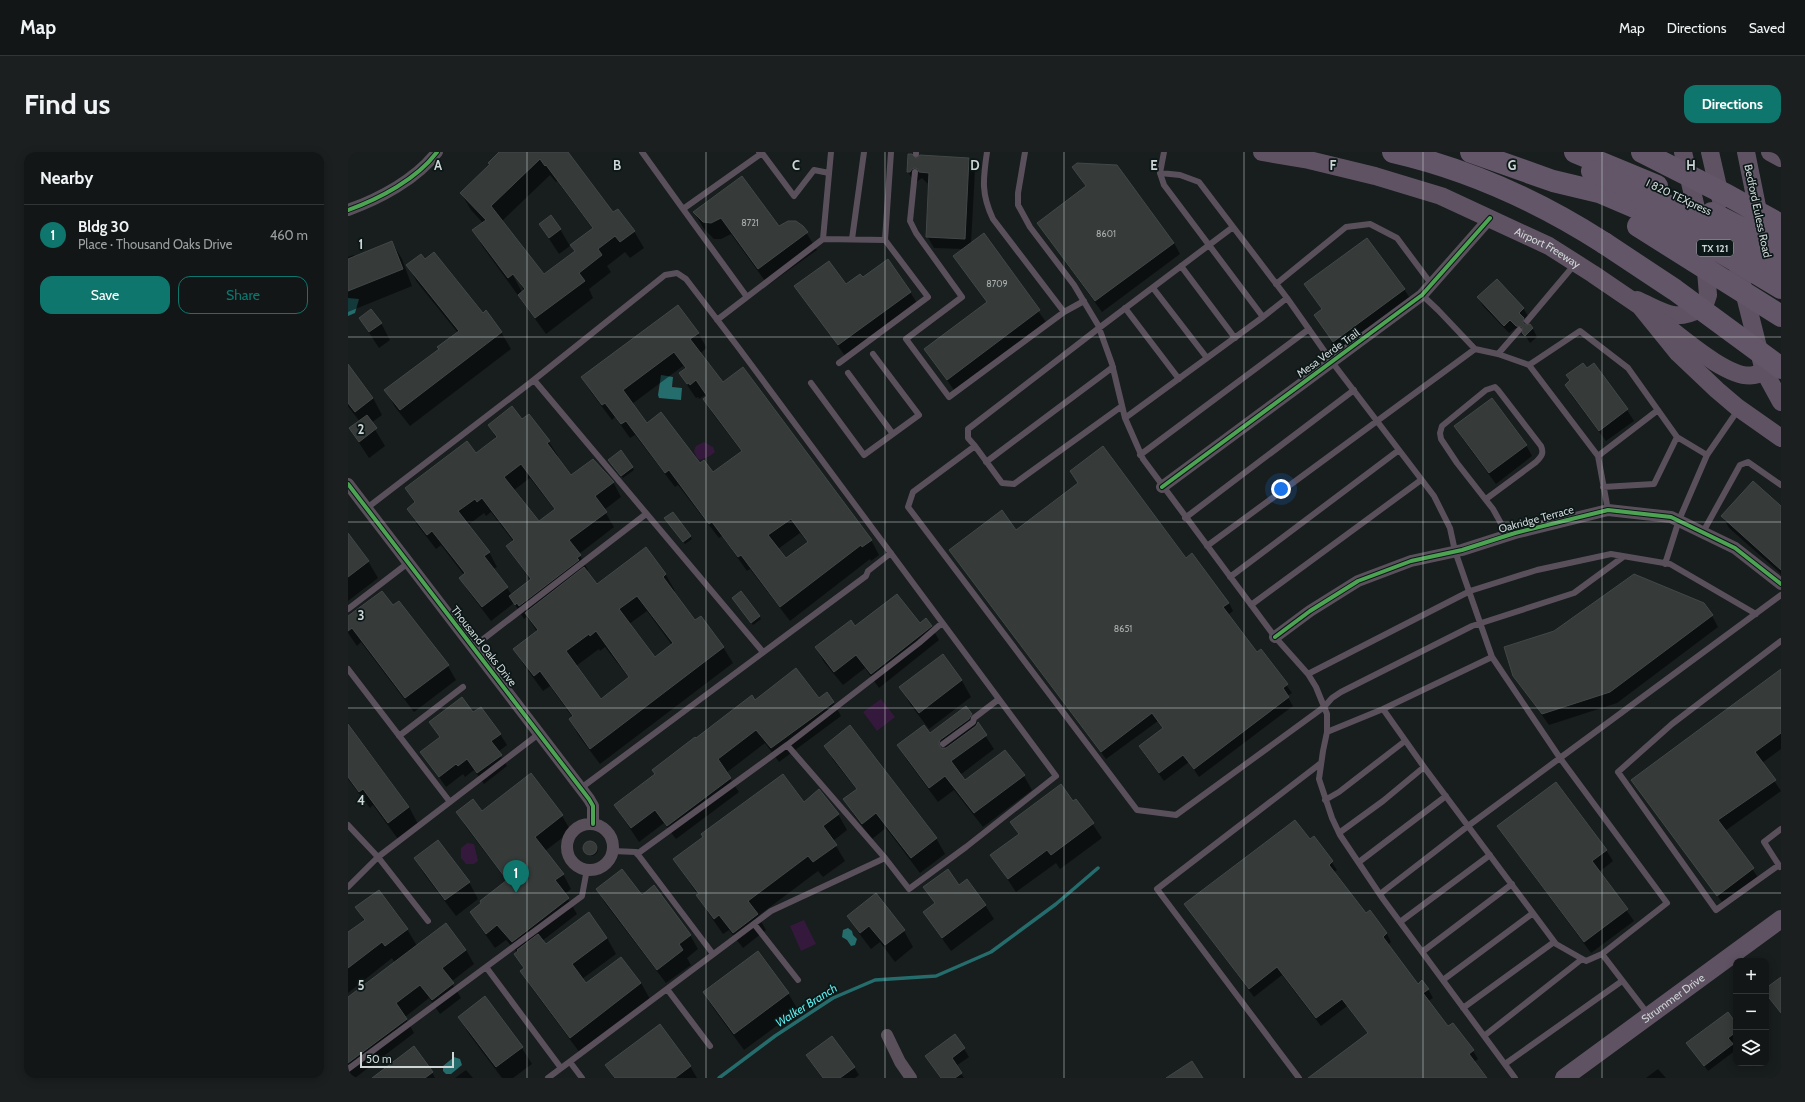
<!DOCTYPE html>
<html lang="en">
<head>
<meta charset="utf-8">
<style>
	body { margin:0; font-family:Cabin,sans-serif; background:#1b1f1f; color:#f1f3f6 }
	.controls { position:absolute; right:12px; bottom:12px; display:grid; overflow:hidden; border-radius:8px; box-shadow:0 2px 10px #0003 }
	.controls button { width:36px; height:36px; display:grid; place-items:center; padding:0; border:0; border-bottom:1px solid #313535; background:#121616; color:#f1f3f6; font:20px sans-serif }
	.scale { position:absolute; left:12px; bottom:10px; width:94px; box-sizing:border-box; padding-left:4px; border:2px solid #ced5d5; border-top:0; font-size:11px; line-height:14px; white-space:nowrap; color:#ced5d5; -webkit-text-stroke:3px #0c1717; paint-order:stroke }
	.you { position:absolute; left:933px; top:337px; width:14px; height:14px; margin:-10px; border:3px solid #fff; border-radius:50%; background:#1a73e8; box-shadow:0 0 0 6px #1a73e833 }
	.badge { display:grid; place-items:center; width:26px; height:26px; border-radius:50%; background:#0f766e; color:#fff; font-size:13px; font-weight:700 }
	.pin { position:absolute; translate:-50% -33px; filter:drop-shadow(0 1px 2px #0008) }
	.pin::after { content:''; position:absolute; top:21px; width:14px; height:12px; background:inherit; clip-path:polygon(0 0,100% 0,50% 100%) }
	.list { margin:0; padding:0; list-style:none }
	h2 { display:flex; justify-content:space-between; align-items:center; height:52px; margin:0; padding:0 16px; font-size:17px }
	h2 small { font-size:13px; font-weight:400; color:#9c9fa1 }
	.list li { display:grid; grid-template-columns:26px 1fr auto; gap:12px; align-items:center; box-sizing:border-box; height:60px; padding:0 16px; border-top:1px solid #313535 }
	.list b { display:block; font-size:15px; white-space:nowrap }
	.list p { margin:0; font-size:13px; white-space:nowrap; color:#9c9fa1 }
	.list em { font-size:13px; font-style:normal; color:#9c9fa1 }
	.actions { display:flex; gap:8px; padding:12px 16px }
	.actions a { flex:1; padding:9px 0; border:1px solid #0f766e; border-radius:12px; text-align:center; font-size:14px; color:#0f766e }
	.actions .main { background:#0f766e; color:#fff }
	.icon { flex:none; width:22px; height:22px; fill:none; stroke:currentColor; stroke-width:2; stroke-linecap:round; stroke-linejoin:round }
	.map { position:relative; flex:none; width:1433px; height:926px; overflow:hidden; border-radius:12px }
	header { display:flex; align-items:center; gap:24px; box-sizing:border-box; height:56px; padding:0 20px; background:#121616; border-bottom:1px solid #313535 }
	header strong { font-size:19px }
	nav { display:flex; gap:22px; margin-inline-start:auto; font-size:14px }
	.intro { display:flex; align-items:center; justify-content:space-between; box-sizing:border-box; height:96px; padding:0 24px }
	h1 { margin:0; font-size:28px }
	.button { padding:10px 18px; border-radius:12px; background:#0f766e; color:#fff; font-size:14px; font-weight:700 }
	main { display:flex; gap:24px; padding:0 24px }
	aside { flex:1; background:#121616; border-radius:12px; box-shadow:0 2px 10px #0003 }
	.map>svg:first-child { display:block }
	.green { fill:#35193c }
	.water { fill:#256c6d }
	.shadow { fill:#0007; fill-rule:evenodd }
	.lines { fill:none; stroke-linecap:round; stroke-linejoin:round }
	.stream { stroke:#256c6d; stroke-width:3.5 }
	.building { fill:#363b3a; stroke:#424747; fill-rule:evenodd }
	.service { stroke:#59505c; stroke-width:6 }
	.minor { stroke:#59505c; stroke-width:12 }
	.secondary { stroke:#5f5363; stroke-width:18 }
	.motorway { stroke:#635668; stroke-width:22 }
	.motorway-bridge { stroke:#635668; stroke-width:22 }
	.cycleway-casing { stroke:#0c1717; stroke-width:6 }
	.cycleway { stroke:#4ca352; stroke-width:4 }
	.grid { fill:none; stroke:#ced5d5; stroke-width:1; stroke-opacity:0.55 }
	.labels { text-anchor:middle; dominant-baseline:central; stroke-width:3.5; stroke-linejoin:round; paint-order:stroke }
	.number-label { font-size:9px; fill:#a8aeae }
	.shield { fill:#0c1717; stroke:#949c9c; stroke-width:1 }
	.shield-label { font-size:10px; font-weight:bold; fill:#ced5d5 }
	.street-label { font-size:11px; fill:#ced5d5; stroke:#0c1717 }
	.water-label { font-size:12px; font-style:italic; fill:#5aecec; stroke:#0c1717 }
	.grid-label { font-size:13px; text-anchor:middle; font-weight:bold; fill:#ced5d5; stroke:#0c1717; stroke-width:3.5; stroke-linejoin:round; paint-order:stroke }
</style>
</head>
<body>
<header>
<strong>Map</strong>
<nav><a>Map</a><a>Directions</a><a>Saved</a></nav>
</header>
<div class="intro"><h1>Find us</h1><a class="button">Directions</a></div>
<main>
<aside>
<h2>Nearby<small></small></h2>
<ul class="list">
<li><span class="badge">1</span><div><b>Bldg 30</b><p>Place · Thousand Oaks Drive</p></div><em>460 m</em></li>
</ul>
<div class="actions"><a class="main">Save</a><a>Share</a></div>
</aside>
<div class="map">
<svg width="1433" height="926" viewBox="0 0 1433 926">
	<rect width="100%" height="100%" fill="#181d1d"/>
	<path class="green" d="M356,290L365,295L367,300L362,304L352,308L349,306L346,299L348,294Z
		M533,547L547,565L529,579L515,560Z
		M119,691L126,692L130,709L126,712H118L113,706V696Z
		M456,768L468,792L453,799L442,774Z"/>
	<path class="water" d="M0,146L11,147L7,161L0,164Z
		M313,223L325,225L324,235L334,236L333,248L311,246L310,243Z
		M500,776L504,779L505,783L509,787L507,793L503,794L499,788L494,785L495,778Z
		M106,905L112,907L114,913L103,922H98L95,919V914Z"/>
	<path class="shadow" d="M153,0H218L265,62L286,79L296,96L282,106L277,100L259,114L263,120L241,137L245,146L198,182L135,95L125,78L135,71L123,58L113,41L143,13ZM202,23L208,30L209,29L245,77L223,93L227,100L196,124L154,69ZM164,117L177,140H174L162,118Z
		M621,6L627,18L623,91L635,82L698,170L606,238L577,197L639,151L606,104L615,97L586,96L579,84L582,32L579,31L574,26L567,31L560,20L568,8Z
		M725,16L826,91L832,102L754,160L697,82L690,71L738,35Z
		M346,60L431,75L454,74L469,98L420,133L383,82L373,87H366L356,77Z
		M192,73L212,77L222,94L211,102Z
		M44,90L54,107L64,134L0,160V105L6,103L7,105Z
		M77,108L153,180L163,197L62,274L47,255L38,238L92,197L110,181L69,130L60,114Z
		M515,127L562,140L569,151L497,204L448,134H498Z
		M957,133L1056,137L1063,148L992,200L967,164L974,158Z
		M1130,146L1175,156L1180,164L1176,168L1179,174L1182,173L1185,177L1189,185L1182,191L1177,183H1174L1168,176L1161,181L1135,154Z
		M12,167L33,171L42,188L31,196Z
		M350,181L359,196L351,202L374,232L523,388L531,403L523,409L522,407L442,469L402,417L399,419L374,384L371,386L330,333L327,335L287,283L282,286L267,265L264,268L243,240L234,226ZM335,214L338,217L332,221L341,236L348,246L350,245L351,247L357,243L359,245L356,247L365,262L394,300L365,321L299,272L284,252ZM452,381L460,391L438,408L430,397Z
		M1245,212L1279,258L1286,269L1258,289L1224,244L1218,233Z
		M0,213L25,246L34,263L23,271L37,294L21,306L2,277L12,270L0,254Z
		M181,263L201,290L210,304L208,305L223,325L265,330L273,345L256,358L266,375L231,402L240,418L238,420L248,433L298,396L318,423L327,439L325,440L347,469L375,495L385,511L252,612L231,584L222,568L225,566L202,534L195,539L176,513L167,497L189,480L181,467L178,465L176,467L166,451L143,469L121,440L112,426L116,423L93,393L88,397L68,371L60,357L67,352L58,337L127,302L148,286L141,273L174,269ZM182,326L207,358L190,370L166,338ZM143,360L165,389L159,394L183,429L164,443L145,417L149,415L141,400L120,373L136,361L138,364ZM299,459L324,493L307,507L281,472ZM257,495L281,526L253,548L228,514L251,497L252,499Z
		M1107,274L1178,293L1184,304L1148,332L1114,286Z
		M272,300L286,318L275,326L261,309Z
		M723,319L838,407L881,451L885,459L880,463L909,501L913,498L944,541L939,544L945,554L851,625L841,610L816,629L797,603L792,595L816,577L810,569L758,607L602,398L668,379L731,332Z
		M1433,355V422L1381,376L1374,364Z
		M319,368L342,384L344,387L337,392Z
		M0,383L20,409L30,426L0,449Z
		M393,441L413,467L405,473L387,449Z
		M45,455L100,514L108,528L66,560L13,490L9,494L0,481V465Z
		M1364,464L1370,475L1269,551L1201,573L1166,524Z
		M572,473L583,474L591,488L531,536L517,516L495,533L476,510L468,496L507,476Z
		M595,504L614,529L623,545L581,577L562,552L553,535Z
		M1433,518V597L1414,611L1433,639L1377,679L1412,728L1377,754L1291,639L1285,628Z
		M471,547L485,550L493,564L431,610L417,591L378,621L391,640L328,687L316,671L291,690L267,654L308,623L348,587L407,549Z
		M125,562L152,582L159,593L150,600L159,614L136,632L126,618L117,625L115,622L98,635L74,601L92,586L82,571Z
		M623,562L646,597L612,623L617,629L676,624L684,638L635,675L606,638L590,650L559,608L550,593L582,583Z
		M0,571L61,655L70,672L50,687L25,653L22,656L0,627Z
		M477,594L588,686L597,702L572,721L538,676L524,687L506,663L497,647L509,638L486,609Z
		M728,648L754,686L712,717L708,711L668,740L644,704L671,683L664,671Z
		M456,651L490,662L499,678L485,689L497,709L475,725L470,719L410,764L418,778L395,796L381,778L375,782L359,759L350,743L326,707Z
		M109,660L214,664L223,679L197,699L215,722L223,737L217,742L229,762L194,789L198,794L259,786L268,802L234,827L238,833L293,831L302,847L232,901L183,835L174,819L176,817L167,802L170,801L158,788L147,796L132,775L123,760L159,729L118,675Z
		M1150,674L1258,698L1265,709L1251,720L1286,769L1243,801L1157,685Z
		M966,685L989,718L985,721L1017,763L1022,760L1039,782L1043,790L1040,793L1070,833L1080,837L1085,846L1080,849L1100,876L1105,872L1125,899L1130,907L1126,910L1138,926H969L1020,882L999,854L973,874L934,823L906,845L842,760Z
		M236 697a7 7 0 1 1 14 0a7 7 0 1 1-14 0Z
		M67,707L121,730L130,747L108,764L77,723Z
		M611,734L637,753L646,767L603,799L585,774L576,760L587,752L577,735Z
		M249,737L293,744L342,783L350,797L339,806L343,813L318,831L257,751Z
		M9,756L59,777L69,794L118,798L126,812L103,830L113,846L92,862L81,846L57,865L66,881L7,926H0V846L47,811L44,806L0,841V782L16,769Z
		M500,764L556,779L565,795L547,810L532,790L523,797L510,780Z
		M356,841H440L450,858L396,898L366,857Z
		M111,865L174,896L184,912L165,926H154L121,882Z
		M1388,873V887L1383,891L1388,898L1360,919L1343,896Z
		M616,897L621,905L608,914L616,926H593L583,912Z
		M459,904L506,915L511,923L507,926H474Z
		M258,913L342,914L349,926H266Z
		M1310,917L1318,926H1298Z
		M118,918L125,926H107Z
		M84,920L87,926H25Z"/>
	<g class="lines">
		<path class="stream" d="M371,926L427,884L485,846L527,828L588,824L643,800L708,752L750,716"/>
	</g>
	<path class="building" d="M151,0H220L265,60L270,57L287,79L272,90L267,84L250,97L254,103L231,121L237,129L187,166L170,143L177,137L165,122L160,126L124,78L138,68L112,41L142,12L140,11ZM192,7L197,14L198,13L245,76L222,93L227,99L196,122L143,54Z
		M560,2H564L568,6L572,3L621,6L617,87L578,85L581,21L571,20L570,17L567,16L564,17L562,20H559Z
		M729,11L769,13L826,91L747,149L689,71L738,34L724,15Z
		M394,24L431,74L440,69H448L455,74L460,80L410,117L373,66L363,71L355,70L345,60Z
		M203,63L213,77L201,86L191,72Z
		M636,81L692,158L599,228L576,197L639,150L605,104Z
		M1019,86L1057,137L985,190L966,163L974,157L956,132Z
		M44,89L55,117L0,139V107Z
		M86,100L135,161L138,158L154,180L52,258L36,238L91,197L89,195L111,179L58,113L73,102L77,107Z
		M540,107L563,140L490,193L446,134L481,109L498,132L512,122L515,125Z
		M1149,127L1176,156L1171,161L1176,166L1175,171L1178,173L1182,172L1185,176L1177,184L1174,181V175L1168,174L1162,168L1156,174L1129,145Z
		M330,153L351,181L342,187L375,230L395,215L524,388L514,395L513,393L432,455L393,403L390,405L364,370L361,372L321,318L317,321L278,269L273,272L257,251L254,253L233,225ZM326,200L338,216L331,221L339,232L341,231L342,233L348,228L359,244L355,247L394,299L365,320L356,308L352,311L313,260L299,271L275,238ZM443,367L460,390L438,406L420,383Z
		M23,157L34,171L21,180L11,166Z
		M1235,211L1239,216L1246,211L1280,257L1251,279L1217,233L1222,228L1218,223Z
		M0,212L25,246L7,260L0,251Z
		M1144,246L1179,293L1141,321L1106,274Z
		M164,254L174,267L181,262L202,289L199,291L223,323L245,307L266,330L247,344L259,360L221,388L233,403L229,406L231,408L171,454L169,451L167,453L161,444L183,427L158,394L166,388L134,346L129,350L127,347L110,359L142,400L136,404L160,435L134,455L111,426L117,421L84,379L79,383L59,357L67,350L57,336L119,289L128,301L149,285L140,273ZM173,312L207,357L191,369L156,325Z
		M19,263L29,276L11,290L1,276Z
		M755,294L838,406L844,401L881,451L875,455L909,500L913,497L940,532L935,536L941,545L846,617L835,603L811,621L791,594L815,576L804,561L753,600L601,398L654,358L668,378L730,331L722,319Z
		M273,298L285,315L273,324L260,308Z
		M1405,329L1433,354V418L1373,364Z
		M325,360L343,384L335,390L316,366Z
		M0,381L21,409L0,425Z
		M298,395L318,422L315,425L347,468L353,464L376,495L242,597L221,567L225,564L192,519L186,524L165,497L190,478L177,461L236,415L249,432ZM289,444L325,491L307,505L271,457ZM248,479L281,525L253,547L218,499L241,482L242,484Z
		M1286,422L1356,451L1365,463L1262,540L1194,562L1165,524L1156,495L1206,479Z
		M34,439L45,453L51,449L101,513L57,546L4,476L0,479V464Z
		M393,439L412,464L403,471L384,446Z
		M549,442L572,471L578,466L584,474L523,522L508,503L486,520L467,495L503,468L507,474Z
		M595,502L614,528L571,561L551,535Z
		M448,516L471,546L479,540L486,550L423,596L408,578L370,607L383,626L319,674L307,658L283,676L266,653L307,622L304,618L347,585L348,586L404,543L407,548Z
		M1433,517V581L1407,600L1428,628L1370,668L1406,716L1369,744L1283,628Z
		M114,545L125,560L133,555L153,582L143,589L154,603L129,621L119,607L110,614L108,612L91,625L72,600L92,585L81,570Z
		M618,554L624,562L621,567L592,588L591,592L593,596H598L628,574L630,570L639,583L603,609L617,628L657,598L677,623L626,661L597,624L581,636L549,593L576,573L582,581Z
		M0,572L61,655L40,671L15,637L11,640L0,625Z
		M502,573L589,686L563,706L528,661L514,672L495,647L509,637L476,594Z
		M183,621L215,663L187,685L216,722L207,728L221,746L164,790L149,773L138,782L122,760L133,751L132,749L159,728L108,660L125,647L134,659Z
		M435,622L456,650L471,637L491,662L475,674L489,693L465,710L460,704L400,749L410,762L385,781L371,763L366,767L348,743L351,742L325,707L355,685L353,682Z
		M1208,630L1259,698L1244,709L1280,757L1236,790L1149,674Z
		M713,632L725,649L728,647L746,671L703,703L699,698L660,727L642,703L671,682L662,670Z
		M947,668L962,687L966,684L985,709L981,713L1018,761L1022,758L1039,781L1035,785L1070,832L1074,828L1081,837L1075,841L1100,874L1105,871L1126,898L1121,902L1139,926H960L1020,881L994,847L968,866L929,815L901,837L836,752Z
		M90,688L122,730L97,748L66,706Z
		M235 696a7 7 0 1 1 14 0a7 7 0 1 1-14 0Z
		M274,717L294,743L306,733L343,783L331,792L335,798L309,818L248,737Z
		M600,717L611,733L619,727L638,753L594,786L575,760L587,751L575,735Z
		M31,738L60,777L37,794L34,790L0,816V780L17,768L7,755Z
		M528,741L557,778L537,793L521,774L512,781L499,764Z
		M241,760L259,786L224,812L238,831L273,805L293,831L222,886L172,819L176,816L166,802L170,799L169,798L190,782L198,792Z
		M98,771L118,798L94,816L106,831L84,848L72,833L48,851L59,867L0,911V845Z
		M410,799L441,841L386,882L355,840Z
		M1433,825V861L1418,842V836Z
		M137,844L175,895L148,915L110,865Z
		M1380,860L1388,871V880L1380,886L1385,892L1356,914L1338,891Z
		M312,872L343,914L327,926H267L257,913Z
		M607,882L617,896L604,906L614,921L607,926H593L577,904Z
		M484,884L507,915L492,926H475L458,903Z
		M66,894L85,920L77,926H24Z
		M844,909L855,926H818Z"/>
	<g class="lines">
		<path class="service" d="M294,0L335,57L414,1
			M411,0L414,1L446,44L466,18L481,21
			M677,0L670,41V53L682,75L726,133L750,173L764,212L777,266L795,307L927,485L960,522L968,535L979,562V580L975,599L971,627L984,666L992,683L1035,747L1167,926
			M568,2V0
			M567,20L562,69L568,81L614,145L558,187L601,245L716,160L645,67C633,42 635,27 639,0
			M812,21L832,23L851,30L939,146
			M335,57L399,145
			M475,87L483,0
			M504,87L516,0
			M833,114L887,186
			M928,132L998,75L1022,72L1049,86L1084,133
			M805,136L859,206
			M1074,143L1090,158L1127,197L1150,202L1181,213L1250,304L1260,358
			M777,156L831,227
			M716,160L736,149
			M915,165L939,146L984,210L1086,344L1102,376L1107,399L1144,505L1212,606L1120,674L1032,742
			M369,168L475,87L537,88L543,0
			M1179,169L1227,112
			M1150,202L1171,178
			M491,211L580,145L537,88
			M1181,213L1232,179L1280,216L1329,285L1359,303
			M500,221L545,282
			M186,228L415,500
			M463,231L516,303L571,263L525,202
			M774,254L666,332L654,331L627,294L565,340L560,355L789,658L828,663L976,555L984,546L993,540L1124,474L1226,441L1275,405
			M777,266L915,165L816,33L812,21L816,0
			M627,294L620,286V277L751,176L885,75
			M792,303L961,177
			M1250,304L1310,258
			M638,310L765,215
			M1255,335L1306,332L1329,285
			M1138,347L1188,310C1194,304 1196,301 1193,294L1150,238L1147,235L1138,238L1094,274L1092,281L1093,287L1109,311L1145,357L1160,384
			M19,356L182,231L317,123L329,121L338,127L390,195L708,624L618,695L561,737L537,706L439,593
			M837,366L1006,238
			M1355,380L1392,313L1400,310L1433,333
			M859,394L1127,197
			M1317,412L1331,368L1359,303L1390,258
			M882,425L1051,298
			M903,453L1073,328
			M0,457L60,411
			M125,495L298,362
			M0,517L102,650
			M960,522L1122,439L1189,418L1263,402L1322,412L1408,462
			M1035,557L1144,505
			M979,580L1035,557L1076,615L1208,792L1238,809L1254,802
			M51,584L115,535
			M595,592L625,570L626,566L651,547
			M233,636L518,424L520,419L543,401
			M977,648L991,640L1057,589
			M0,673L30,705L80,769
			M991,681L1035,649L1076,615
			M265,699L288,700L365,802
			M289,702L439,593L571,491L594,471
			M1011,710L1098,644
			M1431,713L1368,758L1270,620L1324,572L1433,489
			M1432,715L1416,690L1433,677
			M0,735L30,705L192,581
			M1052,770L1142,703
			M406,772L450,828
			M1074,800L1164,732
			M138,815L213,916
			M1095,828L1185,761
			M319,837L362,894
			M1115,856L1206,790
			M1300,862L1254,802L1319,751L1212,606L1433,443
			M1136,884L1234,807
			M222,910L234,926
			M1157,912L1274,829
			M0,917L234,744L239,717
			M200,926L423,759L537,706
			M951,926L809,737L973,611"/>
		<path class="minor" d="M0,58C31,47 69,27 89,0
			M0,332L241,647L245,654V672
			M814,335L1074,143L1142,66
			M927,485L962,459L1010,429L1063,409L1114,398L1167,381L1260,358L1323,365L1387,396L1433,432
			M219 695a23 23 0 1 1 46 0a23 23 0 1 1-46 0Z
			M539,883L552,910L563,926"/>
		<g class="secondary">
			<path id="s1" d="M914,0L961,8L1027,24L1093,44L1201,94L1245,122L1292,154L1330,201L1369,238L1389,255L1433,286"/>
			<path d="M1335,0L1353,78"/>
			<path d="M1362,0L1373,48"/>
			<path d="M1398,0L1412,69"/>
			<path d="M1422,0L1433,6"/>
			<path d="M1386,100L1416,219L1433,250"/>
			<path d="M1289,148C1318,161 1326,171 1356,155L1360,143L1357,107"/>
			<path d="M1312,169C1332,184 1382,229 1406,223C1413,222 1420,217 1425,213"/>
			<path id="s2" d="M1216,926L1433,767"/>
		</g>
		<path class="motorway" d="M1045,0C1119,17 1192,50 1256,91
			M1123,0L1205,29L1251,40L1298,60
			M1227,0L1309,34"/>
		<path class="motorway-bridge" d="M1294,0L1379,43L1433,73
			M1244,19L1347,66L1433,118
			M1298,60L1346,84L1433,136
			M1364,61L1433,96
			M1290,74L1433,164
			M1256,91L1327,138L1433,216"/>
		<g class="cycleway-casing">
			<path id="cycleway" d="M0,58C31,47 69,27 89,0
				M0,332L241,647L245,654V672
				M814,335L1074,143L1142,66
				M927,485L962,459L1010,429L1063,409L1114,398L1167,381L1260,358L1323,365L1387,396L1433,432"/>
		</g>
		<use href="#cycleway" class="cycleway"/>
	</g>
	<path class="grid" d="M179,0V926M358,0V926M537,0V926M716,0V926M896,0V926M1075,0V926M1254,0V926M0,185H1433M0,370H1433M0,556H1433M0,741H1433"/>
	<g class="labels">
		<g class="number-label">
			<text x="402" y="70">8721</text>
			<text x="758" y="81">8601</text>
			<text x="649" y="131">8709</text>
			<text x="775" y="476">8651</text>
		</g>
		<rect class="shield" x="1349" y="88" width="36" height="16" rx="3"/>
		<g class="shield-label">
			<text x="1367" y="96">TX 121</text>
		</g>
		<g class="street-label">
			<text transform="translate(1331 45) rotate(25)">I 820 TEXpress</text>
			<text transform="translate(1410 59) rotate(78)">Bedford Euless Road</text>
			<text stroke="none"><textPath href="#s1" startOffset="303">Airport Freeway</textPath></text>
			<text transform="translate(980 201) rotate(-36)">Mesa Verde Trail</text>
			<text transform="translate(1188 367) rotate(-15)">Oakridge Terrace</text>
			<text transform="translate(136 494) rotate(52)">Thousand Oaks Drive</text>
			<text stroke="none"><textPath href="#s2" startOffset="135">Strummer Drive</textPath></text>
		</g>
		<g class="water-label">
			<text transform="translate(458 853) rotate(-32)">Walker Branch</text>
		</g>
	</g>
	<g class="grid-label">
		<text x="90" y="18">A</text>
		<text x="269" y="18">B</text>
		<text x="448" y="18">C</text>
		<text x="627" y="18">D</text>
		<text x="806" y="18">E</text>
		<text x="985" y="18">F</text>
		<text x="1164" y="18">G</text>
		<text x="1343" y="18">H</text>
		<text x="13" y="97">1</text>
		<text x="13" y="282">2</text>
		<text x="13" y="468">3</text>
		<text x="13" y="653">4</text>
		<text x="13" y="838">5</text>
	</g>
</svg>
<div class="controls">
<button>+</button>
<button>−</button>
<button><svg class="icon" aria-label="layers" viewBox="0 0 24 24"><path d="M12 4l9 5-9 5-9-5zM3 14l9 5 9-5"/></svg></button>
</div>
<div class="scale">50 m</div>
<div class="you"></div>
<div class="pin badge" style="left:168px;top:741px">1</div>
</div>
</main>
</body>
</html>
